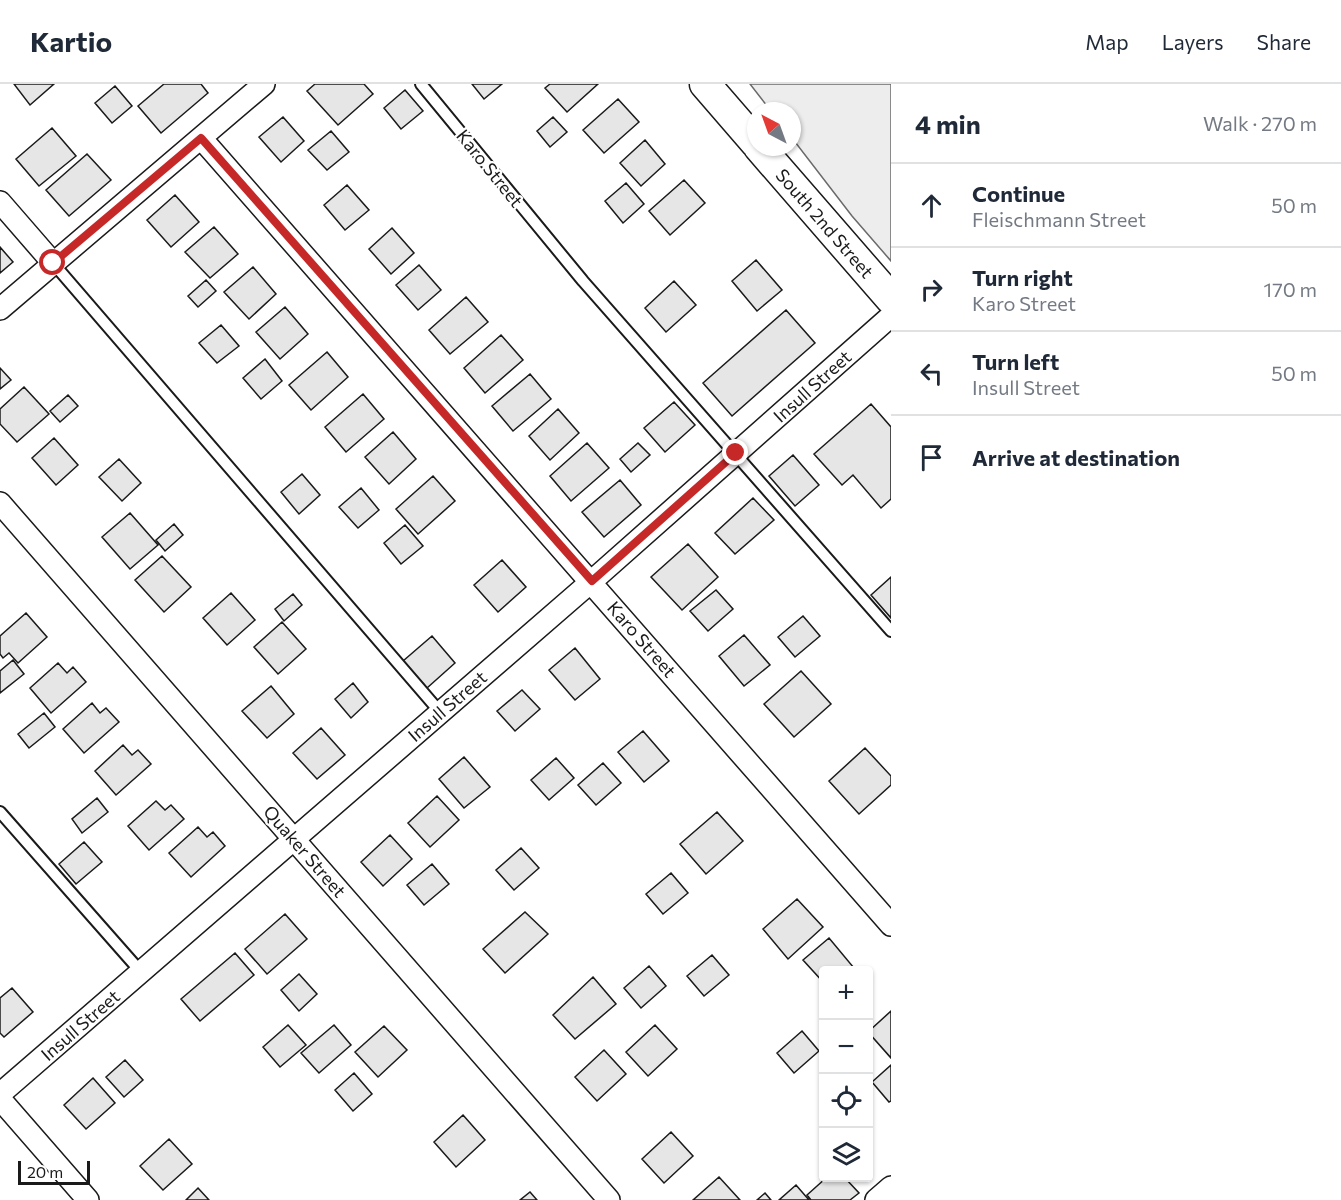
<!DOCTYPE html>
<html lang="en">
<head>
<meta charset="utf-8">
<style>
	body { margin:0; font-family:Commissioner,sans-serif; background:#f6f6f7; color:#1f2937 }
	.controls { position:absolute; right:18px; bottom:18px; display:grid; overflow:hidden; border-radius:6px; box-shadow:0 2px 4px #0004 }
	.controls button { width:54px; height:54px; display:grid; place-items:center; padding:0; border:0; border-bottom:2px solid #e0e1e3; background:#fff; color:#1f2937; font:30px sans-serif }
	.compass { position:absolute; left:747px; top:18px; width:54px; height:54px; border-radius:50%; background:#fff; box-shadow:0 2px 4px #0004; rotate:319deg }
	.scale { position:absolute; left:18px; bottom:15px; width:72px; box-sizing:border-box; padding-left:6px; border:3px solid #1a1a1a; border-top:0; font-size:16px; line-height:21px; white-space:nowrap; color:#1a1a1a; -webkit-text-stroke:4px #fff; paint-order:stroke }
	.stop { position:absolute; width:18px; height:18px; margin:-14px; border:4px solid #c62828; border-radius:50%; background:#fff }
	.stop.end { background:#c62828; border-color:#fff; box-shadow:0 2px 6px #0008 }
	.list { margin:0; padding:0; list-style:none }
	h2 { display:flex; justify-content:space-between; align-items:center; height:78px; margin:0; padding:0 24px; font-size:26px }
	h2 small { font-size:20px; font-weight:400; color:#747a83 }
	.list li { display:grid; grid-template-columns:39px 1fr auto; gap:18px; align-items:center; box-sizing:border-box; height:84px; padding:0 24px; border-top:2px solid #e0e1e3 }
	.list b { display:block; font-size:22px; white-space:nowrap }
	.list p { margin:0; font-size:20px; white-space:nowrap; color:#747a83 }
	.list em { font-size:20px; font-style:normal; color:#747a83 }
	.icon { flex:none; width:33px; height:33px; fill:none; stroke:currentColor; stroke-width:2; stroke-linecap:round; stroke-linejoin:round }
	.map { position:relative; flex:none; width:891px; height:1116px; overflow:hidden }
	header { display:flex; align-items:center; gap:36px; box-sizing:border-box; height:84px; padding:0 30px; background:#fff; border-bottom:2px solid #e0e1e3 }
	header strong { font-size:28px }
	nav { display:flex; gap:33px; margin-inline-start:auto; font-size:21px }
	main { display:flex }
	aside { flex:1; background:#fff }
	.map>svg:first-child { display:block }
	.green { fill:#ededed; stroke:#6a6a6a; stroke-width:1.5 }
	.building { fill:#e6e6e6; stroke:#1a1a1a; stroke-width:1.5 }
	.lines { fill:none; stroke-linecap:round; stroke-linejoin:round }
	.service-casing { stroke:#1a1a1a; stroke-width:14 }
	.minor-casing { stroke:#1a1a1a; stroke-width:24 }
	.secondary-casing { stroke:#1a1a1a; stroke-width:33 }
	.service { stroke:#fff; stroke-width:10 }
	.minor { stroke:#fff; stroke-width:21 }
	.secondary { stroke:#fff; stroke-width:30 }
	.route { stroke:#c62828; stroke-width:8 }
	.labels { text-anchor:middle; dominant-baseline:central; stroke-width:4.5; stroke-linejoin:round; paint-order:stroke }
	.street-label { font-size:18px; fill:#1a1a1a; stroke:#fff }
</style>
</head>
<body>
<header>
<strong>Kartio</strong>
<nav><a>Map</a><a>Layers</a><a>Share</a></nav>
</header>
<main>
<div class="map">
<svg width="891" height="1116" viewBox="0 0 891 1116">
	<rect width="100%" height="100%" fill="#fff"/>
	<path class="green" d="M750,0H891V177L852,132L792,54V27H771Z"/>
	<path class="building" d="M14,0H54L30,21Z
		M164,0H201L208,9L161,49L138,22Z
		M315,0H364L373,10L338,41L307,7Z
		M472,0H502L484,15Z
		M550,0H598L567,28L545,4Z
		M115,2L132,22L112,39L95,19Z
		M405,6L423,27L401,45L384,24Z
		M618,15L639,38L604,69L583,46Z
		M283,33L304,57L281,78L259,53Z
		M553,33L567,48L550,63L537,47Z
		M52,44L76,72L39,102L16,75Z
		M331,47L349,68L327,86L308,66Z
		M645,56L665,80L641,102L620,79Z
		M87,70L111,96L69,132L46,106Z
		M684,96L705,119L670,151L649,127Z
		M626,99L644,120L623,139L605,117Z
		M347,101L369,126L345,146L324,121Z
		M175,111L199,138L171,163L147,136Z
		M214,143L238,170L210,194L185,168Z
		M392,144L414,169L391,190L369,165Z
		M0,163L13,178L0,189Z
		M756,176L782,206L757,227L732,197Z
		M419,181L441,206L418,226L396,201Z
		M253,183L276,210L249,235L224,208Z
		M206,196L216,207L198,223L188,212Z
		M674,197L696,221L666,248L645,224Z
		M466,213L488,238L450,270L429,246Z
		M285,223L308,250L280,275L256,248Z
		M786,226L815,259L732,332L703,299Z
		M221,241L239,262L217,279L199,259Z
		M501,251L523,276L485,309L464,284Z
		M327,268L348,293L311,326L289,301Z
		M265,275L282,297L261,315L243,294Z
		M0,284L11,296L0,305Z
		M530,290L551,315L513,347L492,322Z
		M24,303L49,330L17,358L0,340V325Z
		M363,310L384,335L346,368L325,343Z
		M68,311L78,322L60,338L50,327Z
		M674,318L695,341L665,368L644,344Z
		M871,320L891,343V415L881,424L853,391L842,401L814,370Z
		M558,325L579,349L550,376L529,352Z
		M393,348L416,375L389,400L365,373Z
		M54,354L78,381L56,401L32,374Z
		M587,359L609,384L571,417L550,392Z
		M638,359L650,371L631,388L620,375Z
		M793,371L819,401L795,422L769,392Z
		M119,375L141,399L122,417L99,393Z
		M302,390L320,411L299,430L281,408Z
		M433,392L455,417L418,450L396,425Z
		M620,396L641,421L604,453L582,428Z
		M361,404L379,426L358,444L339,423Z
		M753,414L774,436L735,470L715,449Z
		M130,429L158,461L130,485L102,453Z
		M174,440L183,451L165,467L156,456Z
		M405,441L423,462L401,480L384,459Z
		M688,460L718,493L682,526L651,493Z
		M162,472L191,503L164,528L135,496Z
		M502,476L526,503L498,528L474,501Z
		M891,493V534L871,511Z
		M716,506L733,525L708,547L690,527Z
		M231,509L255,536L227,561L203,534Z
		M293,510L302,521L284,537L275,525Z
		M26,529L47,553L18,579L9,569L3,574L0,570V552Z
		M803,532L820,552L795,573L778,553Z
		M282,538L306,565L278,590L254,563Z
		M744,551L770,581L744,602L719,572Z
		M432,552L455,579L427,604L403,577Z
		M575,564L600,595L575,616L549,586Z
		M13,576L24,590L0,609V587Z
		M58,579L67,589L73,583L86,598L51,629L30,604Z
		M801,587L831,620L794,653L764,620Z
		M353,599L368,618L351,634L335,615Z
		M271,602L294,630L267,654L242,627Z
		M522,606L540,625L515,647L497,627Z
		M92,619L100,629L106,624L119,638L84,669L63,645Z
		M44,629L55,643L29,664L18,650Z
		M321,644L345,671L317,695L293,669Z
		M643,647L669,677L644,698L618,668Z
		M123,661L132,671L138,666L151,680L116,711L95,687Z
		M865,664L891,692V701L859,730L829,697Z
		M464,673L490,703L464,724L439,695Z
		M556,674L574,694L549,716L531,696Z
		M603,679L621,699L596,721L578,701Z
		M437,712L459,736L430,763L408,739Z
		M97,714L108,728L82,749L72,735Z
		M156,717L165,726L171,721L184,735L149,766L128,742Z
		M717,728L743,757L706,790L680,760Z
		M198,743L207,753L213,748L225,762L191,793L169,769Z
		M390,751L412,775L383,802L361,778Z
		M84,758L102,778L76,800L59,780Z
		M521,764L539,784L514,806L496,786Z
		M432,780L449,800L424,821L407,801Z
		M671,789L688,809L663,830L646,810Z
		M797,815L823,843L788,875L763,845Z
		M525,828L548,850L505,889L483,865Z
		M285,830L307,855L267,890L245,865Z
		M829,854L854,884L851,886H824V899L803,876Z
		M235,869L254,891L200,937L181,915Z
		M712,871L729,891L704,912L687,892Z
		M649,882L666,902L641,924L624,904Z
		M299,890L317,910L299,927L281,906Z
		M593,893L616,920L575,955L553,931Z
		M12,904L33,928L4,953L0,949V914Z
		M891,927V974L868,948Z
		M288,941L306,961L280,983L263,963Z
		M334,941L351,961L319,989L301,969Z
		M655,941L677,965L648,992L626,968Z
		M384,942L407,966L378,993L355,968Z
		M802,947L819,967L794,989L777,969Z
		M604,966L626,990L597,1017L575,993Z
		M125,976L143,996L124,1013L106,993Z
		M891,981V1017L889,1018L872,998Z
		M354,989L372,1010L353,1027L335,1006Z
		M93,994L115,1019L86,1045L64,1021Z
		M463,1031L485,1056L456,1083L434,1058Z
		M671,1048L693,1072L664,1099L642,1075Z
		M169,1055L192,1080L163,1106L140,1082Z
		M719,1093L740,1116H693Z
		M826,1094H845L859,1109L850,1116H811L807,1111Z
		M796,1101L809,1116H779Z
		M198,1104L209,1116H186Z
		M530,1108L537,1116H520Z
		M765,1109L771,1116H757Z"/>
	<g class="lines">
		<g class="service-casing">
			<path id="service" d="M421,0L583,197L891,547
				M53,179L440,628
				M0,728L141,888"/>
		</g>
		<g class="minor-casing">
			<path id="minor" d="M201,54L891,841
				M0,118L53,179
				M0,225L264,0
				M0,419L609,1116
				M0,1010L592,497L891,232
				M0,1015L88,1116
				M876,1116L891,1103"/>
		</g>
		<g class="secondary-casing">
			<path id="secondary" d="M705,0L756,59
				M759,63L891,215"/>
		</g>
		<use href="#service" class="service"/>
		<use href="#minor" class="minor"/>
		<use href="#secondary" class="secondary"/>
	</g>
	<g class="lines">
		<path class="route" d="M53,179L201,54L592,497L736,369"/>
	</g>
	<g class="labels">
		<g class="street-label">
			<text transform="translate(490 84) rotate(51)">Karo Street</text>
			<text transform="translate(825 139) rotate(49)">South 2nd Street</text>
			<text transform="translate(812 302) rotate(-42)">Insull Street</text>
			<text transform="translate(642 555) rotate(49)">Karo Street</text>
			<text transform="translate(447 622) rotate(-41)">Insull Street</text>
			<text transform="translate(305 767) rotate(49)">Quaker Street</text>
			<text transform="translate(80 941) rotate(-41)">Insull Street</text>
		</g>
	</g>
</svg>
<div class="controls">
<button>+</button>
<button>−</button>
<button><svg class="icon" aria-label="locate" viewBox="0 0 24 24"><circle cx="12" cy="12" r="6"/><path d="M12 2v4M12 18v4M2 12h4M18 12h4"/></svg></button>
<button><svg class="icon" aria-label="layers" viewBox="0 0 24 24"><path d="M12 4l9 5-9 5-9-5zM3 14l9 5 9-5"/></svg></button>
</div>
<svg class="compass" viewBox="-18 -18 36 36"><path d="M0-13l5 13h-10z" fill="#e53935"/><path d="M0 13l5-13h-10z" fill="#747a83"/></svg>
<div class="scale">20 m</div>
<div class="stop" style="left:53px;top:179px"></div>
<div class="stop end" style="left:736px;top:369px"></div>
</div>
<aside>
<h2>4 min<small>Walk · 270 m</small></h2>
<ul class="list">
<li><svg class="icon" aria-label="ahead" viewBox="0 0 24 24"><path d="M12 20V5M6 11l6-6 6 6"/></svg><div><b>Continue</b><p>Fleischmann Street</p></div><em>50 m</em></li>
<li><svg class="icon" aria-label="right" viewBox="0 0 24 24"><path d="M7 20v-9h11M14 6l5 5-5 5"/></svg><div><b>Turn right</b><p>Karo Street</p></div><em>170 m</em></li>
<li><svg class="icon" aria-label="left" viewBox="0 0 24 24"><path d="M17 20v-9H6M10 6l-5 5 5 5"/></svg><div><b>Turn left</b><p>Insull Street</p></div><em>50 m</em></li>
<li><svg class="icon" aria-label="arrive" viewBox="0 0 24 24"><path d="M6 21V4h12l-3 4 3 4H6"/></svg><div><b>Arrive at destination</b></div></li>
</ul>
</aside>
</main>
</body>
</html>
